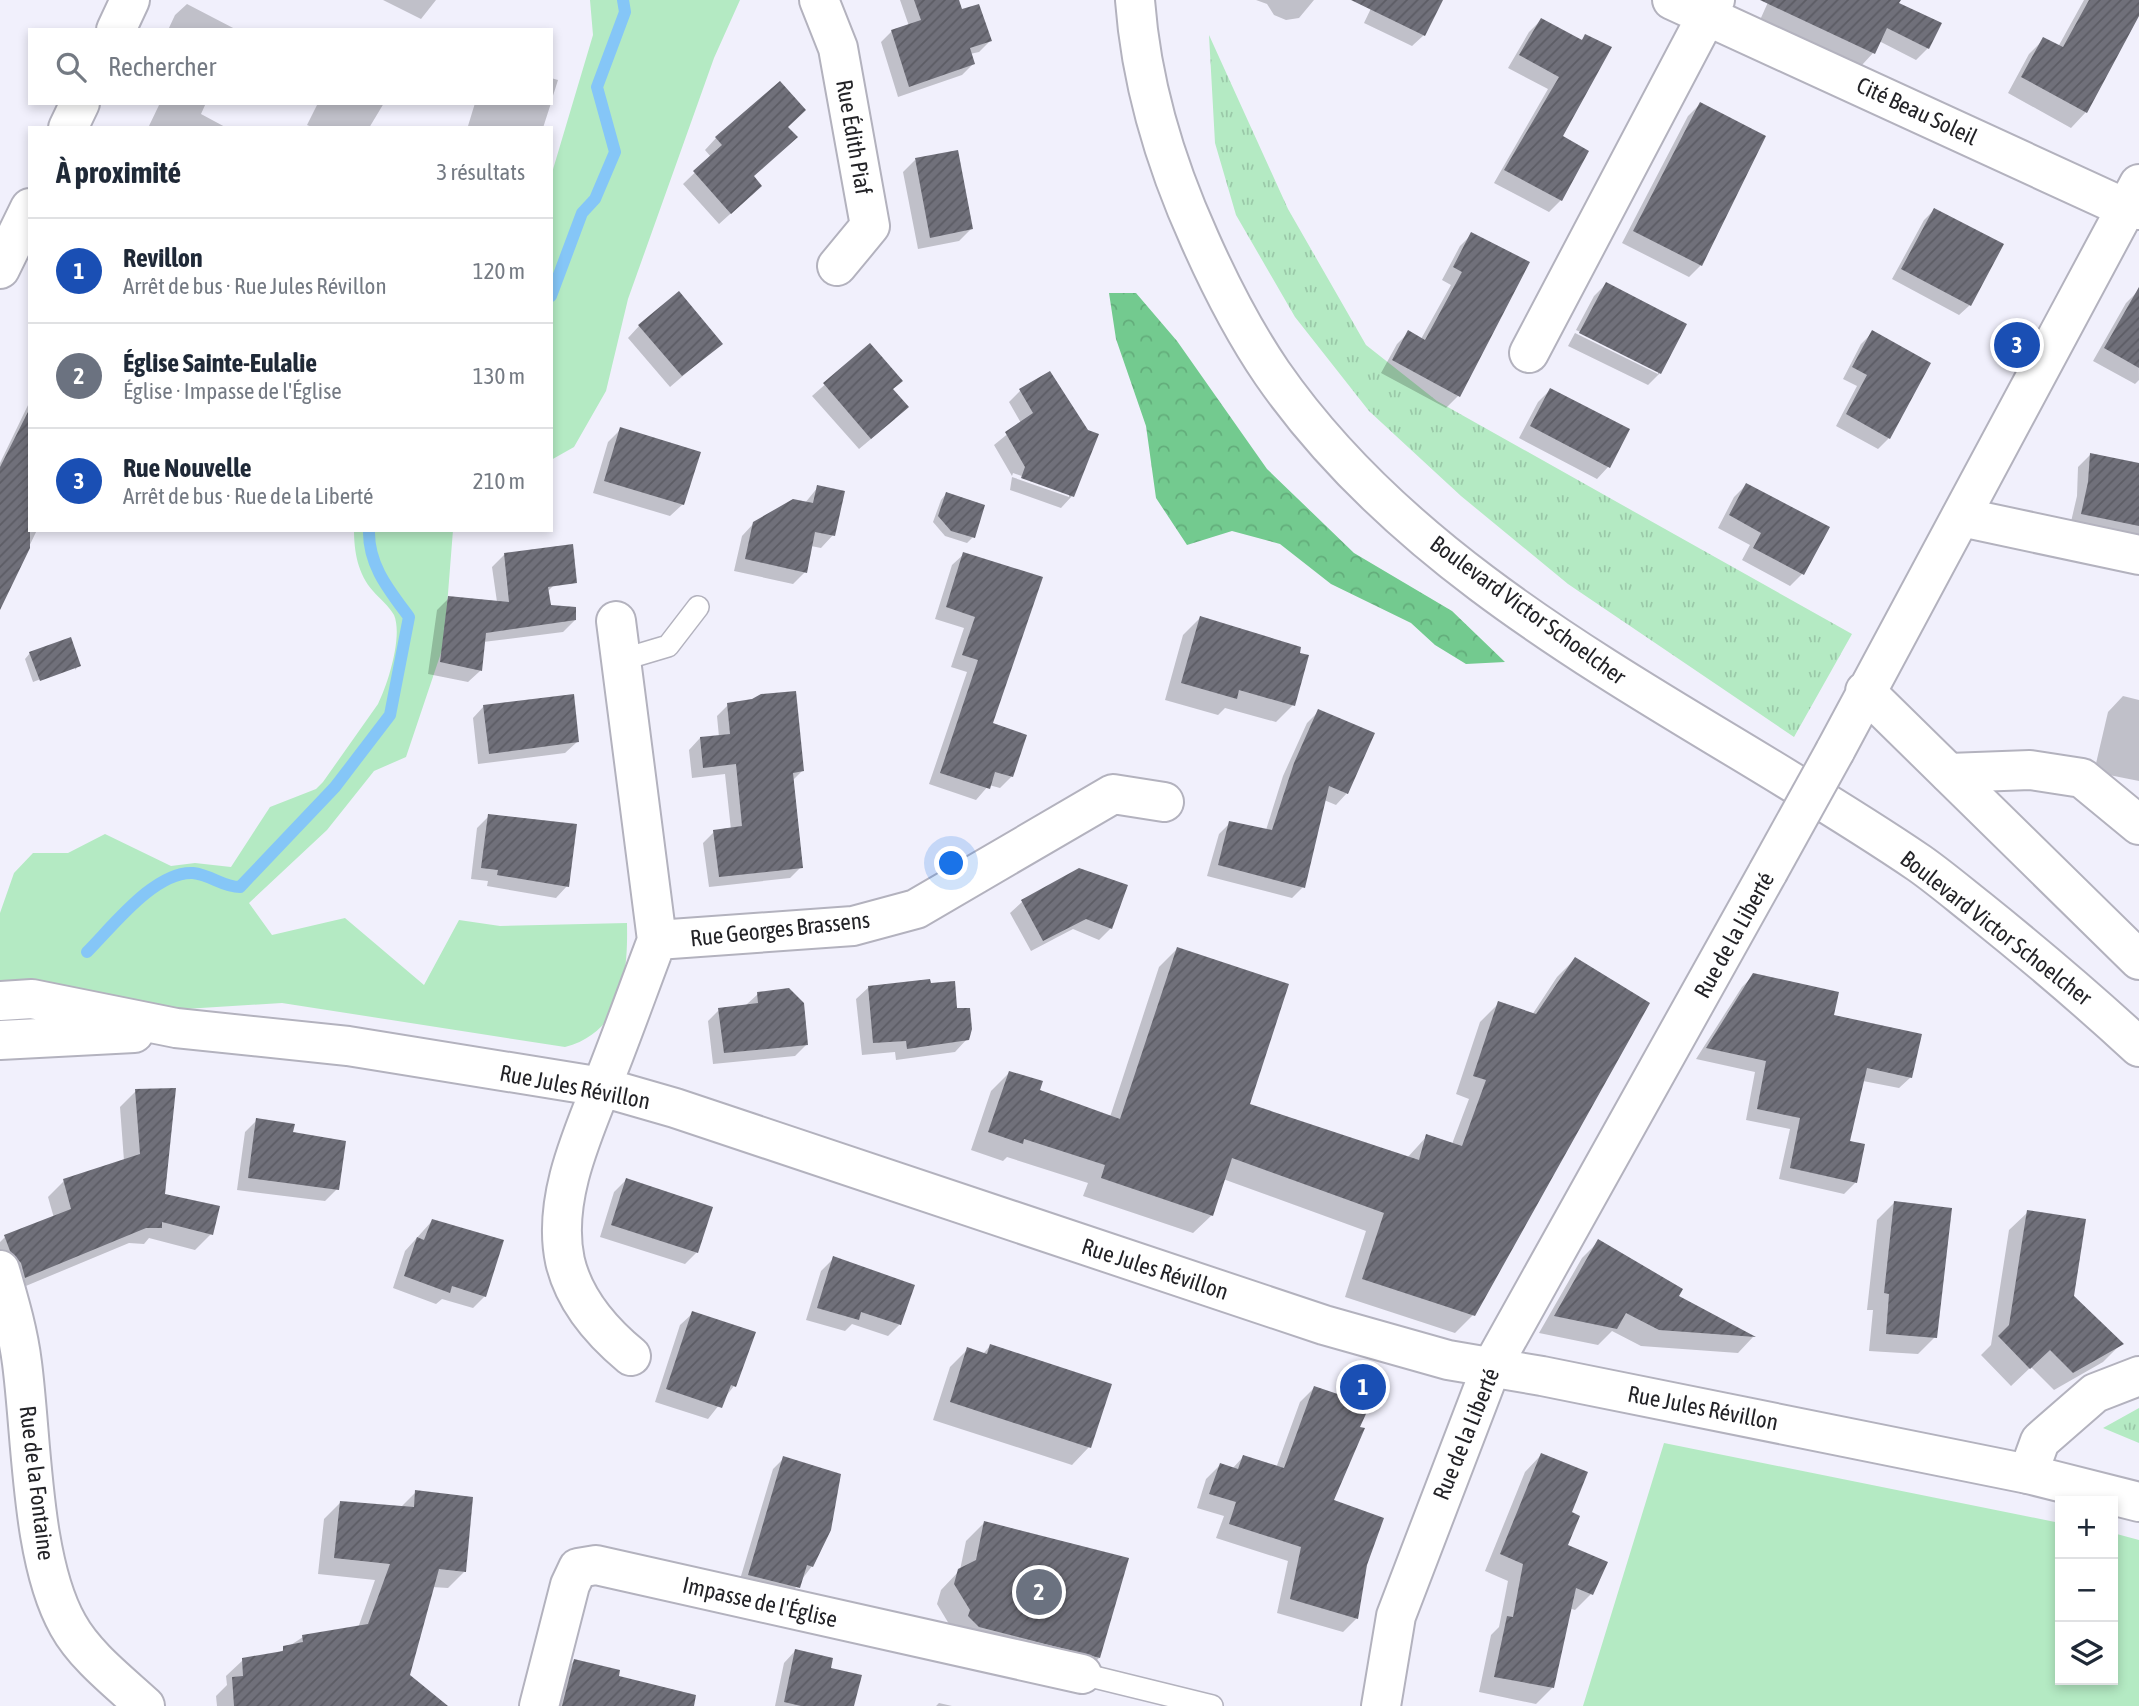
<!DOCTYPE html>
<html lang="fr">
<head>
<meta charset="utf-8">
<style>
	body { margin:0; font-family:"Asap Condensed",sans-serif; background:#f6f6f7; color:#1f2937 }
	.controls { position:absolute; right:21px; bottom:21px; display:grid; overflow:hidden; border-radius:0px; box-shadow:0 4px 10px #0003 }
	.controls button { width:63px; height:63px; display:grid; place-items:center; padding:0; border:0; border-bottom:2px solid #e0e1e3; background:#fff; color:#1f2937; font:35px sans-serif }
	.you { position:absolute; left:952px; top:864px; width:24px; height:24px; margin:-18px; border:5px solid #fff; border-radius:50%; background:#1a73e8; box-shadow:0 0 0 10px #1a73e833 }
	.badge { display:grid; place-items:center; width:46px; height:46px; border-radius:50%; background:#d93025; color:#fff; font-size:23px; font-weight:700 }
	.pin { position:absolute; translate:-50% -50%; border:4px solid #fff; box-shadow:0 2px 7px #0006 }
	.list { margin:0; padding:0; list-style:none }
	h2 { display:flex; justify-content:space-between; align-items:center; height:91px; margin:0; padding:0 28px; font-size:30px }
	h2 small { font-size:23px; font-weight:400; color:#747a83 }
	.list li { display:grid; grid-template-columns:46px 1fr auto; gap:21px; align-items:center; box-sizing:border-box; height:105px; padding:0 28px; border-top:2px solid #e0e1e3 }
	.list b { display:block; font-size:26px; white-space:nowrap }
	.list p { margin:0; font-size:23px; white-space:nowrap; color:#747a83 }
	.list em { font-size:23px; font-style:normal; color:#747a83 }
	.icon { flex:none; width:38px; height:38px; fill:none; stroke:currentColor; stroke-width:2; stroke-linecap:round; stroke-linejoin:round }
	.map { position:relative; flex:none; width:2139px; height:1706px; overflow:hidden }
	.search { position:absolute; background:#fff; box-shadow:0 4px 10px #0003; left:28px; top:28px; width:525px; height:77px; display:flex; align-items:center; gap:18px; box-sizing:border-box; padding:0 24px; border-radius:0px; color:#747a83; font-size:26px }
	.panel { position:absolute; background:#fff; box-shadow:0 4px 10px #0003; left:28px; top:126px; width:525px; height:406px; border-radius:0px }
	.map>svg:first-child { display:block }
	.grass { fill:url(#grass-tufts) }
	.forest { fill:url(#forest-crowns) }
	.green { fill:#b4eac3 }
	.shadow { fill:#0003 }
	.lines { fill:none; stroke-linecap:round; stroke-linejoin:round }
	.stream { stroke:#85c6f7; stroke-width:12 }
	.building { fill:url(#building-hatch) }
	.lane-casing { stroke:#b3b2be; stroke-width:24 }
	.street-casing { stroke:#b3b2be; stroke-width:42 }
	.secondary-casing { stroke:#b3b2be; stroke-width:42 }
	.lane { stroke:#fff; stroke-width:21 }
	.street { stroke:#fff; stroke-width:38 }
	.secondary { stroke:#fff; stroke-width:38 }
	.secondary-bridge-casing { stroke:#b3b2be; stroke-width:42; stroke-linecap:butt }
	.secondary-bridge { stroke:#fff; stroke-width:38 }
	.labels { text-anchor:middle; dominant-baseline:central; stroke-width:6; stroke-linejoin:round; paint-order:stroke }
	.street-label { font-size:23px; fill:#232327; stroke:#fff }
</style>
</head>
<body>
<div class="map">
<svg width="2139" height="1706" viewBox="0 0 2139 1706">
	<defs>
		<pattern id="grass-tufts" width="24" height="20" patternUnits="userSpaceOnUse" patternTransform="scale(1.75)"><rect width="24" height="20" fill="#b4eac3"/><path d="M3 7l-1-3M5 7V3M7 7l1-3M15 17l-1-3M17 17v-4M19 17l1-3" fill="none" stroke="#9ac8a8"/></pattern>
		<pattern id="forest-crowns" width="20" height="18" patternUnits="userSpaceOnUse" patternTransform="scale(1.75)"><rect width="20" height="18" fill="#73ca8f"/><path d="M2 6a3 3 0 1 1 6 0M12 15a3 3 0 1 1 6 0" fill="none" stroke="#63ad7b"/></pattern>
		<pattern id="building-hatch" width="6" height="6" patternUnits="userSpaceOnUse" patternTransform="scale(1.75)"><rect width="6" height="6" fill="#70707a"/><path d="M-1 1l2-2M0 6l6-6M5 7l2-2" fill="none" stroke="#5c5c64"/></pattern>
	</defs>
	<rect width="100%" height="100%" fill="#f1f0fc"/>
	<path class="grass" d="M1209,35L1288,209L1366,345L1437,401L1852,634L1794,737L1568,584L1461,496L1369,411L1295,317L1236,215L1215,143Z
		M2139,1408V1443L2103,1428Z"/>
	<path class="forest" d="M1109,293H1136L1177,341L1267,469L1354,553L1452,611L1505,662L1466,664L1435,645L1411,623L1331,584L1280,544L1232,531L1187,545L1156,498L1146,426L1116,339Z"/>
	<path class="green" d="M590,0H740L714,58L628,299L606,391L574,447L551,460V176L593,35Z
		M354,530H453L444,644L406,757L374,771L327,830L249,903L272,935L345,918L424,985L459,920L500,926L627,923C628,974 623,1032 565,1047L282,1003L169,1010L0,985V913L14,873L33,853H68L105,834L171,866L195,863L231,867L270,807L316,789L323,782L378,704C388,684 403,636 394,615C389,606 379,598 373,591C358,574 354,552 354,530Z
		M1664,1443L2060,1523V1680H2113V1533L2139,1540V1706H1583Z"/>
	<path class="shadow" d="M383,0H436L421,19Z
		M900,0H957L961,11L990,41L979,52L970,54L973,64L962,75L898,97L881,42L892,31L909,26Z
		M1256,0H1314L1299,18L1286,20L1274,15L1267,4Z
		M1375,0H1441L1424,35L1412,46L1364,23Z
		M1769,0H1888L1928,48L1916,60L1879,41L1873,53L1862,65L1760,20Z
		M2084,0H2139V11L2086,112L2071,128L2008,93L2029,54L2044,39L2058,47Z
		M187,4L237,30H168L175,15Z
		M1541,20L1580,41L1586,36L1561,137V200L1549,212L1494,183L1548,89L1508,68L1529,32Z
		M551,78L558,80L551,102Z
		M160,103H206L201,114L227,128H148Z
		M318,103H384L369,128H314L307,125Z
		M475,103H551L543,128H474L468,126Z
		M1700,104L1763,137L1701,265L1689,277L1622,243L1688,116Z
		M786,127L752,177L748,198L719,224L683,184L711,157L705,150L716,138Z
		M915,160L971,229L959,241L918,249L903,172Z
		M1934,210L1970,305L1959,315L1892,279L1924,220Z
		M1472,234L1458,396L1446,408L1381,373L1397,344L1409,332L1421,339L1451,285L1442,280L1460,246Z
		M1606,284L1660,373L1648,385L1568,346L1575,333L1658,374V370L1576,330L1594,296Z
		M2138,291L2139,380L2135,384L2093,361L2126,303Z
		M639,326L720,344L670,387L628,338Z
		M1873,332L1889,438L1878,449L1836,426L1857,386L1843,379L1861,344Z
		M870,345L901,381L892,390L895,419L859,449L812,396Z
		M1050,373L1072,496L1061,508L1010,490L1012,477L1069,497V493L1013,473L1012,476L994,445L1021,423L1009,402L1020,391Z
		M1550,390L1628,430L1608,467L1597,479L1519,438L1538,402Z
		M30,401V530H37L0,607V463Z
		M621,429L683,504L670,516L593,493L608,442Z
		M2090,455L2139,465V540L2070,526L2077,496L2078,467Z
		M1746,485L1827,528L1802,574L1790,586L1742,560L1750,545L1718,528L1734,497Z
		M818,487L833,535L821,548L811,546L805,572L793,584L734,571L742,536L754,523L805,503Z
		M946,494L983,506L973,537L967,543L945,536L933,522L941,500Z
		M964,554L1040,578L991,724L1012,776L1000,788L989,785L976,800L929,784L967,672L951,667L964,628L935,619L952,565Z
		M504,555L554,585L547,592L549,607L575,620L563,632L483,642L480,671L468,682L428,674L437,610L449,598L497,602L492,567Z
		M1200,618L1293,705L1276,722L1225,708L1218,715L1165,700L1183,635Z
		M30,653L79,665L75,670V666L33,682L25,659Z
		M2123,696L2139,700V781L2094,772L2108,712Z
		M753,701L802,771L792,781L801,867L790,878L709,887L703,843L714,832L731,830L725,774L692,778L689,750L700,738L719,737L717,716L728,705Z
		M484,706L577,742L565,753L478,764L473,718Z
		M1319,711L1347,793L1336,805L1324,800L1303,887L1292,898L1207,876L1219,834L1230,823L1266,830L1283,776L1307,723Z
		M489,816L567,886L556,898L487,886L488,881L471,879L477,828Z
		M1079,870L1111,928L1099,940L1073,929L1031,951L1010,913L1022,902Z
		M1177,949L1248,1105L1407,1158L1427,1136L1452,1144L1469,1099L1456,1094L1480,1022L1499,1003L1532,1015L1557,977L1575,959L1473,1315L1455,1333L1345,1297L1366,1231L1223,1179L1212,1215L1193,1233L1083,1196L1088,1183L1007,1157L1003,1161L971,1150L991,1091L1009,1073L1038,1092L1110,1117L1159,967Z
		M1754,975L1832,1016L1911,1077L1899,1088L1863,1081L1848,1142L1856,1182L1844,1194L1779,1179L1790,1129L1746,1120L1755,1072L1696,1059L1742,987Z
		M929,985L956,1010L967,1039L955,1052L896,1060L895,1052L862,1055L856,999L869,987Z
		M758,994L807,1044L795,1056L713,1064L708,1021L719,1010L746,1005Z
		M136,1091L163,1196L211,1234L195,1250L149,1238L144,1244L129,1243L9,1293L0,1274V1242L5,1237L54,1218L48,1197L64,1181L124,1161L120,1107Z
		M257,1120L291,1134L337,1189L325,1201L237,1190L245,1132Z
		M626,1180L697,1252L685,1264L600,1237L614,1192Z
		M1894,1203L1935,1337L1918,1354L1869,1351L1873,1310H1867L1877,1220Z
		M2028,1212L2072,1297L2121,1344L2103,1362L2054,1390L2031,1367L2011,1386L1981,1355L1991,1345L2009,1230Z
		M432,1221L502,1241L485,1296L473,1308L442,1299L436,1304L393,1288L405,1251Z
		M1598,1242L1676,1297L1753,1337L1738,1353L1641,1346L1612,1331L1598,1345L1539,1333L1582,1258Z
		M834,1258L900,1324L888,1336L852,1324L845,1331L806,1320L821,1271Z
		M693,1313L734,1386L708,1419L655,1402L680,1325Z
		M990,1346L1089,1447L1072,1465L933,1420L950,1367L968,1349L983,1354Z
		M1314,1388L1331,1502L1365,1564L1357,1618L1343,1632L1277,1613L1288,1561L1216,1538L1224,1516L1197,1508L1206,1479L1220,1465L1232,1469L1243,1457L1276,1468L1300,1402Z
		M1541,1455L1570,1513L1566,1546L1591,1594L1575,1610L1569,1608L1552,1688L1536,1704L1479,1692L1491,1635L1499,1627L1508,1581L1485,1571L1525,1472Z
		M784,1458L812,1566L787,1599L738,1586L773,1469Z
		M416,1492L464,1572L448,1588L432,1587L408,1676L440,1706H217L216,1696L227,1685L226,1676L243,1660L277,1654L303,1637L358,1628L375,1580L318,1574L324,1519L340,1503L400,1508Z
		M984,1523L1099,1658L1080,1676L952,1629L937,1604L941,1590L960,1570L966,1541Z
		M795,1651L829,1670L852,1706H775L784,1663Z
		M574,1661L616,1677L633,1706H554L562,1673Z
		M939,1703L952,1706H936Z"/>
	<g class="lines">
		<path class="stream" d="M551,296L582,213L595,199L615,152L597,87L625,12L623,0
			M87,952C113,926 155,871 193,873C211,875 223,887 240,887L335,787L390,715L409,617C389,590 368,565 369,530"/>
	</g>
	<path class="building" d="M914,0H959L962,9L979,4L992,41L970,48L975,64L909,87L891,30L921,20Z
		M1351,0H1443L1425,36Z
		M1760,0H1901L1899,3L1942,23L1929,49L1887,28L1875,54Z
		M2089,0H2139V16L2087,113L2021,77L2043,37L2063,47Z
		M1541,18L1582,40L1585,34L1612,47L1563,136L1589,151L1562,201L1504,170L1559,77L1519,55Z
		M780,81L806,110L788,127L798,137L754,176L762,186L731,214L693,171L722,145L715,137Z
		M1700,102L1766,136L1702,266L1633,231Z
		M958,150L973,229L930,238L915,158Z
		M1934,208L2004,244L1971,306L1901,269Z
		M1471,232L1530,262L1460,397L1392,360L1408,330L1425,340L1462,272L1453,267Z
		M1606,282L1687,324L1661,374L1579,333Z
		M2139,287V368L2104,348Z
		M679,291L723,344L682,376L638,325Z
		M1872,330L1931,363L1890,439L1846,414L1867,375L1852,367Z
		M870,343L903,381L893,389L909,407L871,439L823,383Z
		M1050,371L1088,430L1099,434L1074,497L1021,478L1025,467L1005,432L1033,413L1019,389Z
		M1550,388L1630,429L1610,468L1530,426Z
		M30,408V548L0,610V467Z
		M620,427L701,452L684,505L604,481Z
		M2090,453L2139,463V526L2081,514L2088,482Z
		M1746,483L1830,527L1804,575L1753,548L1761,533L1729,515Z
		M817,485L845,491L835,536L815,532L807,573L745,559L753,522L793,499L813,503Z
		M946,492L985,505L975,538L951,531L938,516Z
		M573,544L577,583L548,587L551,605L576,607V620L486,633L482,671L440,662L448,596L509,602L504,553Z
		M963,552L1043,577L993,723L1027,735L1013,777L995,772L990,789L940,773L978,660L962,655L975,617L946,607Z
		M1200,616L1301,647L1300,653L1309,655L1295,706L1239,690L1237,699L1181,683Z
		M71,637L81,666L40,681L29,652Z
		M796,691L804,771L793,773L803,868L719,877L713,830L742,826L736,764L703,768L700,737L730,734L727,703L752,699L761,694Z
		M574,694L579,742L489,754L483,705Z
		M1318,709L1375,733L1348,794L1329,786L1305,888L1218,865L1229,821L1272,830L1294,763Z
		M488,814L577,824L569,887L497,875L498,870L481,868Z
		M1079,868L1128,885L1112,929L1086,919L1043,941L1021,900Z
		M1177,947L1289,984L1250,1104L1419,1160L1426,1134L1462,1146L1486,1080L1473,1076L1498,1001L1536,1014L1575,957L1650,1003L1475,1316L1362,1279L1384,1213L1232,1158L1213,1216L1101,1178L1105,1165L1024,1139L1023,1144L988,1132L1009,1071L1043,1081L1040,1090L1120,1119Z
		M1753,973L1839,992L1834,1015L1922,1034L1912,1078L1867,1068L1850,1141L1865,1144L1857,1183L1790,1168L1800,1118L1757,1109L1766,1061L1706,1048Z
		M930,979L931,983L955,981L957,1008H970L972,1029L969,1040L907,1049L906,1041L873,1043L868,986Z
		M789,988L804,1003L808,1045L724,1053L718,1008L758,1003L757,992Z
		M176,1088L165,1194L220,1206L213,1235L162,1222V1228H146L25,1278L21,1263L10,1251L4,1235L71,1209L63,1179L140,1154L135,1089Z
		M256,1118L295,1124L293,1132L346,1141L339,1190L248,1178Z
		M626,1178L713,1207L698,1253L611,1225Z
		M1894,1201L1952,1208L1937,1338L1886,1334L1889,1294L1884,1293Z
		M2027,1210L2086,1219L2074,1296L2124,1344L2073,1373L2050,1350L2030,1369L1998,1336L2009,1325Z
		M432,1219L504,1240L486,1297L452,1286L450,1293L404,1276L417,1237L424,1240Z
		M1598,1239L1683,1289L1679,1296L1756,1337L1659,1330L1626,1313L1617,1329L1554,1316Z
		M833,1256L915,1285L901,1325L861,1312L859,1320L817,1308Z
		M692,1311L756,1332L736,1387L731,1385L722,1408L666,1389Z
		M990,1344L1112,1384L1091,1448L950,1402L967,1347L987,1354Z
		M1314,1386L1370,1405L1360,1427L1365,1428L1334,1500L1384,1518L1367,1565L1358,1619L1290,1599L1301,1547L1229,1524L1236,1502L1209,1494L1220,1463L1238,1469L1243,1455L1284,1468Z
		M1541,1453L1588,1472L1572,1512L1580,1516L1568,1545L1608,1562L1593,1595L1576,1588L1554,1688L1494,1677L1507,1616L1513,1617L1523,1564L1500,1554Z
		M783,1456L841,1474L831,1530L813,1567L807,1565L800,1588L748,1575Z
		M415,1490L473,1497L466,1572L439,1569L410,1675L448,1706H234L232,1677L243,1676L242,1658L283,1651V1646L303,1642L302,1635L368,1624L390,1564L334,1558L340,1501L414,1507Z
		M984,1521L1129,1558L1100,1658L979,1627L968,1616L970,1610L954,1584L958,1569L976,1560Z
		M795,1649L833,1658L831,1668L862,1675L854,1706H801L784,1702Z
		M574,1659L620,1670L619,1676L696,1695L694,1706H562Z"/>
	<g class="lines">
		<g class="lane-casing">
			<path id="lane" d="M621,660L668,646L698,607
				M1082,1674L1212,1706"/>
		</g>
		<g class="street-casing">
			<path id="street" d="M819,0L838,48L870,226L837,266
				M1672,0L2125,208L2139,210
				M116,30L130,0
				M68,128L80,103
				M0,269L30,208
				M1529,353L1715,0
				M1961,517L2139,555
				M616,621L657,940
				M1949,773L2030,770L2082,778L2139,825
				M0,1001L32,999L176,1028L348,1046L602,1087L675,1108L1324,1325L1448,1360L1542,1376L2028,1474L2139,1502
				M0,1040L134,1033
				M0,1270C9,1301 18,1331 22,1363C32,1439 31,1560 68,1625C85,1656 119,1682 145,1706
				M631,1356C602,1332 574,1300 565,1261C551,1196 587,1125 610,1065C626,1024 641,982 657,940L853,926L916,909L1113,794L1164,802
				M539,1706L570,1585L578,1568L596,1565L1082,1674"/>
		</g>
		<g class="secondary-casing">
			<path id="secondary" d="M1135,0C1141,82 1166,165 1200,240C1220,285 1244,332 1272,373C1428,598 1699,713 1919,863C1939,877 1959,894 1978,909C2034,954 2087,999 2139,1047
				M1865,691L2139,960
				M1835,751L2139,184
				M2028,1474L2040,1441L2095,1393L2139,1376
				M1381,1706L1396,1616L1491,1368L1768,872"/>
		</g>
		<use href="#lane" class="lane"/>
		<use href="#street" class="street"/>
		<use href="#secondary" class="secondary"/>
		<g class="secondary-bridge-casing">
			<path id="secondary-bridge" d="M1768,872L1835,751"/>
		</g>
		<use href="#secondary-bridge" class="secondary-bridge"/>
	</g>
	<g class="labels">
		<g class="street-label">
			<text transform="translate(1917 111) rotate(25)">Cité Beau Soleil</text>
			<text transform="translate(854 137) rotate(80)">Rue Édith Piaf</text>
			<text transform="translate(1528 610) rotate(36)">Boulevard Victor Schoelcher</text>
			<text transform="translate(1996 928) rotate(38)">Boulevard Victor Schoelcher</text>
			<text transform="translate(780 929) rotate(-6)">Rue Georges Brassens</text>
			<text transform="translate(1734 935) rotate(-61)">Rue de la Liberté</text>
			<text transform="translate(575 1087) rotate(11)">Rue Jules Révillon</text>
			<text transform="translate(1155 1269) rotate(18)">Rue Jules Révillon</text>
			<text transform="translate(1703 1408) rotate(11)">Rue Jules Révillon</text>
			<text transform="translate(1466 1434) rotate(-68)">Rue de la Liberté</text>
			<text transform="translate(37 1483) rotate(83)">Rue de la Fontaine</text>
			<text transform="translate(760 1602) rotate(13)">Impasse de l'Église</text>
		</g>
	</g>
</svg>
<div class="controls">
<button>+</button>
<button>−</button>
<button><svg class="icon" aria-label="layers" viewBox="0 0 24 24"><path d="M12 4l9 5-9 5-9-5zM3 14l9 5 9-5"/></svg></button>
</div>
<div class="you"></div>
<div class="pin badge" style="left:1363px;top:1387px;background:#1a4fb4">1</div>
<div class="pin badge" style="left:1039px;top:1592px;background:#6b7280">2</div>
<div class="pin badge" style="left:2017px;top:345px;background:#1a4fb4">3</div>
<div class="search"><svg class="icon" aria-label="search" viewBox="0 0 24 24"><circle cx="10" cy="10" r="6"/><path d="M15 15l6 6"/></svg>Rechercher</div>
<section class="panel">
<h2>À proximité<small>3 résultats</small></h2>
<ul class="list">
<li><span class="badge" style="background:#1a4fb4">1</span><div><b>Revillon</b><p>Arrêt de bus · Rue Jules Révillon</p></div><em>120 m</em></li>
<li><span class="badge" style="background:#6b7280">2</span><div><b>Église Sainte-Eulalie</b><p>Église · Impasse de l'Église</p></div><em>130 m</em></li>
<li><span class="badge" style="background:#1a4fb4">3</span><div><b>Rue Nouvelle</b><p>Arrêt de bus · Rue de la Liberté</p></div><em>210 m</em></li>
</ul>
</section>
</div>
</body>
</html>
